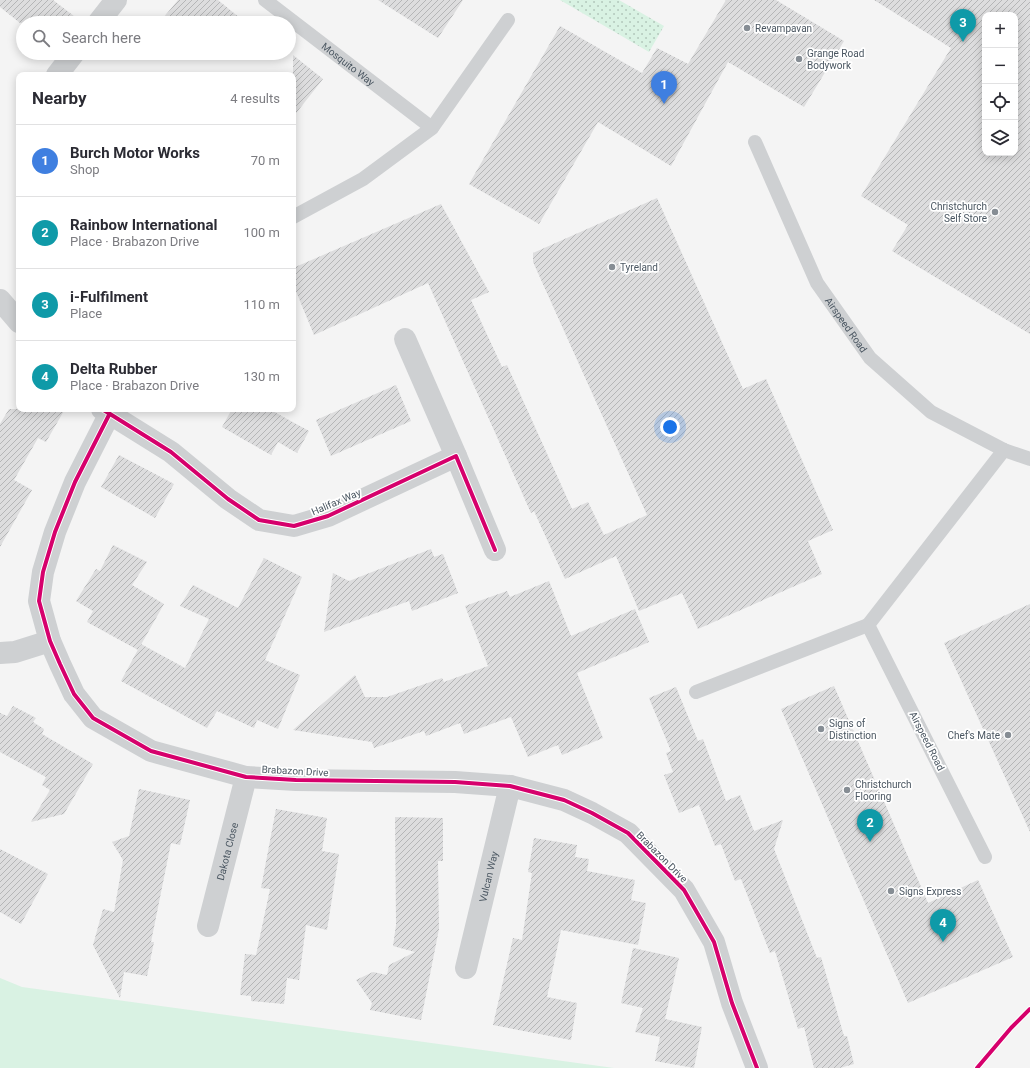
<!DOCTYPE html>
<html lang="en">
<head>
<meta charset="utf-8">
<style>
	body { margin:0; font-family:Roboto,sans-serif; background:#f2f2f3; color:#2b2b33 }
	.controls { position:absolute; right:12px; top:12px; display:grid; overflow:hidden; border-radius:8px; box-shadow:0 2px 10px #0003 }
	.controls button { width:36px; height:36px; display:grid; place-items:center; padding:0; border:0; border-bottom:1px solid #e1e1e2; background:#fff; color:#2b2b33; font:20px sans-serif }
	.you { position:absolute; left:670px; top:427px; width:14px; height:14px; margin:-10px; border:3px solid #fff; border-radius:50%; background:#1a73e8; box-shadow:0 0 0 6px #1a73e833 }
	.badge { display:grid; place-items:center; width:26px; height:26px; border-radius:50%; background:#868d94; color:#fff; font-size:13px; font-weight:700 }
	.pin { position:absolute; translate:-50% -33px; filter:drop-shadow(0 1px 2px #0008) }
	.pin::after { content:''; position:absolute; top:21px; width:14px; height:12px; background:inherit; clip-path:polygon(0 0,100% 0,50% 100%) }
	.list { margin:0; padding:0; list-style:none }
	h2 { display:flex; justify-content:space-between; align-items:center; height:52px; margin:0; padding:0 16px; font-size:17px }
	h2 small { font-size:13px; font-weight:400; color:#7c7c81 }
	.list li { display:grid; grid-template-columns:26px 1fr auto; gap:12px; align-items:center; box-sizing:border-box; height:72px; padding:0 16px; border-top:1px solid #e1e1e2 }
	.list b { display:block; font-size:15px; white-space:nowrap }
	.list p { margin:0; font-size:13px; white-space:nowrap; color:#7c7c81 }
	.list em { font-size:13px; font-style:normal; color:#7c7c81 }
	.icon { flex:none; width:22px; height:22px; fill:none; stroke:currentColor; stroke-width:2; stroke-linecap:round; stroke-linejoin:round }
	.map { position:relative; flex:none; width:1030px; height:1068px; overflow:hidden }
	.search { position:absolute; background:#fff; box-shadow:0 2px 10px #0003; left:16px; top:16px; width:280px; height:44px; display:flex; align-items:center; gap:10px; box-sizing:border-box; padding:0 14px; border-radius:22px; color:#7c7c81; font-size:15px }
	.panel { position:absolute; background:#fff; box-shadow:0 2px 10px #0003; left:16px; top:72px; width:280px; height:340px; border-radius:8px }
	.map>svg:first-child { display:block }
	.grass { fill:url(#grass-dots) }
	.park { fill:#d9f2e3 }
	.building { fill:url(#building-hatch); fill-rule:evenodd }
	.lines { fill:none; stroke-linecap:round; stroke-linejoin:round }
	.lane { stroke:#ced0d2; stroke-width:14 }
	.street { stroke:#ced0d2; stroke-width:22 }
	.cycleway-casing { stroke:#fff; stroke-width:6 }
	.cycleway { stroke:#d6006c; stroke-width:4 }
	.poi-dot { fill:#868d94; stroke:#fff; stroke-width:1.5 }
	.labels { text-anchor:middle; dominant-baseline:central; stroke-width:3.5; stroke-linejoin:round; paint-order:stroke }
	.poi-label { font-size:10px; fill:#4a5661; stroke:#fff; text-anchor:start }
	.street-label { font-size:10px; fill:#4a5661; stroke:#fff }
</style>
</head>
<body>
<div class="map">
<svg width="1030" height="1068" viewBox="0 0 1030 1068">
	<defs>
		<pattern id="grass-dots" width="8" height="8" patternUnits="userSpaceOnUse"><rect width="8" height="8" fill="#d9f2e3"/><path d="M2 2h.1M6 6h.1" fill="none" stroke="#b2c7bb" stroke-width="1.8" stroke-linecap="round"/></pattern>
		<pattern id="building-hatch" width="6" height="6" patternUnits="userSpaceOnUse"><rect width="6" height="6" fill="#ddddde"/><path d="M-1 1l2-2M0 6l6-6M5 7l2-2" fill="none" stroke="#b5b6b7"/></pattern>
	</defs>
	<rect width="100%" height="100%" fill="#f4f4f4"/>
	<path class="grass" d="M560,0H619L664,26L649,52Z"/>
	<path class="park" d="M0,978L22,987L614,1068H0Z"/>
	<path class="building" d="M0,0H53L83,23H20L0,7Z
		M178,0H218L246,23H159Z
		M378,0H463L438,38Z
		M726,0H776L844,41L804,107L728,62L671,166L598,122L539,224L469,184L560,26L642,73L657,48L688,64Z
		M874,0H1030V334L892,251L908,225L861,196L951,48ZM985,15H1015V153H985Z
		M293,55L323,79L293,117Z
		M657,198L743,389L766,379L833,530L808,541L822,574L698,629L682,593L639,611L616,556L565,579L534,511L531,513L428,283L314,335L293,284V268L441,204L489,292L471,300L502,367L507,365L572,509L588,502L604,535L647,515L533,262V253Z
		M396,385L411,421L331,456L316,420Z
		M9,409H65L46,442L38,438L14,480L32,490L0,547V424Z
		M232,409H269L309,431L297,453L278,442L271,455L222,427Z
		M119,455L174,484L155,518L101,487Z
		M113,545L147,562L132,585L164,604L138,650L87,622L93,611L76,601L96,569L100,571Z
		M431,549L434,557L443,554L458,593L412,611L409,601L324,632L333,573L349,581Z
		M264,558L302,577L265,660L300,675L278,729L257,720L254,728L217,711L207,728L121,681L141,644L185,668L209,619L180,606L193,585L238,608Z
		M549,581L571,636L635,609L649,642L577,673L603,738L562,755L558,745L528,757L511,717L464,734L460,723L426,736L424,731L374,748L372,742L293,730L355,675L365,697H387L442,678L444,682L488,666L465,606L507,591L510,597Z
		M1030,604V832L944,643Z
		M834,686L928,903L978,880L1013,957L908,1003L781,709Z
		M676,687L698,741L703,739L726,801L740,795L754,831L783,820L774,849L817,958L821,957L844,1036H847L854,1064L840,1068H814L804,1027L798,1029L775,951L770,953L741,879L735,881L721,844L715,846L699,805L679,813L664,775L673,772L666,753L671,751L649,698Z
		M13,706L36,718L33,722L44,729L42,734L93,764L64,814L31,822L50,790L42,785L46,777L0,752V713L7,716Z
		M139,789L190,800L180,845L171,843L151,942H154L147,976L124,972L120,998L93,945L103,909L114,912L123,860L112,842L129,836Z
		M276,809L327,818L322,851L339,854L327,930L306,925L299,980L287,978L284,1004L251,1001V996L240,995L245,954L256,955L270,889L261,888Z
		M395,817L443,818V861H438L439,929L421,1020L370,1010L372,1003L356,980L373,972L387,975L389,965L415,952L393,946L396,925Z
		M534,838L577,845L575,857L589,859L587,871L635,880L631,900L646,903L638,945L561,930L547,997L577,1003L571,1040L493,1025L513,938L522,940L532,873L528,872Z
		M0,849L48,874L21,924L0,912Z
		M633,948L679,958L665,1019L702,1027L694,1068L655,1061L660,1037L635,1032L643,1008L621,1003Z"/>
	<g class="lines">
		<g class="lane">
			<path id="s1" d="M265,0L432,128"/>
			<path id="s2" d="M755,142L817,283L870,358L931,412L1004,450L1030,459"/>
			<path d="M293,217L363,179L432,128L508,20"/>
			<path d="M696,692L868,625"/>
			<path d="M985,857L868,625L1004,450"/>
		</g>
		<g class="street">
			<path d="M98,23L116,0"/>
			<path d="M57,75L74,53"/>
			<path d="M0,300L19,322"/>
			<path d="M405,339L456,456"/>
			<path d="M102,409L171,452L228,499L259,520L294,526L328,516L456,456L495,550"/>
			<path d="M109,415L75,482L55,532L43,572L39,601L50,641L60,664L74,694L93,718L151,751L246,777L296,780L455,782L510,786L564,800L592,813L628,833L684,890L714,942L732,1003L757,1068"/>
			<path d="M0,653L15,652L50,641"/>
			<path id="s3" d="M208,926L246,777"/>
			<path id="s4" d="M466,968L510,786"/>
		</g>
		<g class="cycleway-casing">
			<path id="cycleway" d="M102,409L171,452L228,499L259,520L294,526L328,516L456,456L495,550
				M109,415L75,482L55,532L43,572L39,601L50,641L60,664L74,694L93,718L151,751L246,777L296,780L455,782L510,786L564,800L592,813L628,833L684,890L714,942L732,1003L757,1068
				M977,1068L1011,1028L1030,1009"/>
		</g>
		<use href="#cycleway" class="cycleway"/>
	</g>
	<g class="poi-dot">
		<circle cx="747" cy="28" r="4"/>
		<circle cx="799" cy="59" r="4"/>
		<circle cx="995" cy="212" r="4"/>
		<circle cx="612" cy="267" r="4"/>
		<circle cx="821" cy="729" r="4"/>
		<circle cx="1008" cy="735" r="4"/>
		<circle cx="847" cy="790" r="4"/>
		<circle cx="891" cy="891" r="4"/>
	</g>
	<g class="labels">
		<g class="poi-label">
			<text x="755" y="28">Revampavan</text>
			<text x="807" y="53">Grange Road<tspan x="807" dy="12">Bodywork</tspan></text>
			<text x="987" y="206" text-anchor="end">Christchurch<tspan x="987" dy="12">Self Store</tspan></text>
			<text x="620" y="267">Tyreland</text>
			<text x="829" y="723">Signs of<tspan x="829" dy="12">Distinction</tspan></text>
			<text x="1000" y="735" text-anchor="end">Chef's Mate</text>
			<text x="855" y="784">Christchurch<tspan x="855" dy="12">Flooring</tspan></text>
			<text x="899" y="891">Signs Express</text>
		</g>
		<g class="street-label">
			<text stroke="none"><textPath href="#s1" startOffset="105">Mosquito Way</textPath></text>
			<text stroke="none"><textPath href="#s2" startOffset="205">Airspeed Road</textPath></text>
			<text transform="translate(336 502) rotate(-23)">Halifax Way</text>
			<text transform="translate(927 741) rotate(63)">Airspeed Road</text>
			<text transform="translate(295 771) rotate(3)">Brabazon Drive</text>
			<text stroke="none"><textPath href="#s3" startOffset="77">Dakota Close</textPath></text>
			<text transform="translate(662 857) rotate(45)">Brabazon Drive</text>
			<text stroke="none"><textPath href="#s4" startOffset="94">Vulcan Way</textPath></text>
		</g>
	</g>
</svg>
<div class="controls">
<button>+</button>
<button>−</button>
<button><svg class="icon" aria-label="locate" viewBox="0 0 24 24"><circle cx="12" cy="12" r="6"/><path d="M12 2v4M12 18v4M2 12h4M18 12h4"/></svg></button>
<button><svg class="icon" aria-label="layers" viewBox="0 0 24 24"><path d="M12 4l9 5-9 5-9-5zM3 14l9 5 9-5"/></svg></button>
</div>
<div class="you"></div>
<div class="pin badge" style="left:664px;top:104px;background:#3f7fe0">1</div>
<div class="pin badge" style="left:870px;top:842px;background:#0f9aa8">2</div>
<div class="pin badge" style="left:963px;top:42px;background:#0f9aa8">3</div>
<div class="pin badge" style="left:943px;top:942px;background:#0f9aa8">4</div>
<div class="search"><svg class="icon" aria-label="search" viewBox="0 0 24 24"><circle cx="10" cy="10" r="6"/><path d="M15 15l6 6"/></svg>Search here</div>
<section class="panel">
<h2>Nearby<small>4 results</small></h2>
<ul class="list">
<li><span class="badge" style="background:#3f7fe0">1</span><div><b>Burch Motor Works</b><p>Shop</p></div><em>70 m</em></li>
<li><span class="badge" style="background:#0f9aa8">2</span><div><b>Rainbow International</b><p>Place · Brabazon Drive</p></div><em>100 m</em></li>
<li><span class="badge" style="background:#0f9aa8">3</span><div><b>i-Fulfilment</b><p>Place</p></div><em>110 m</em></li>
<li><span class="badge" style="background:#0f9aa8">4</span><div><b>Delta Rubber</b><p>Place · Brabazon Drive</p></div><em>130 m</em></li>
</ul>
</section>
</div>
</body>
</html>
